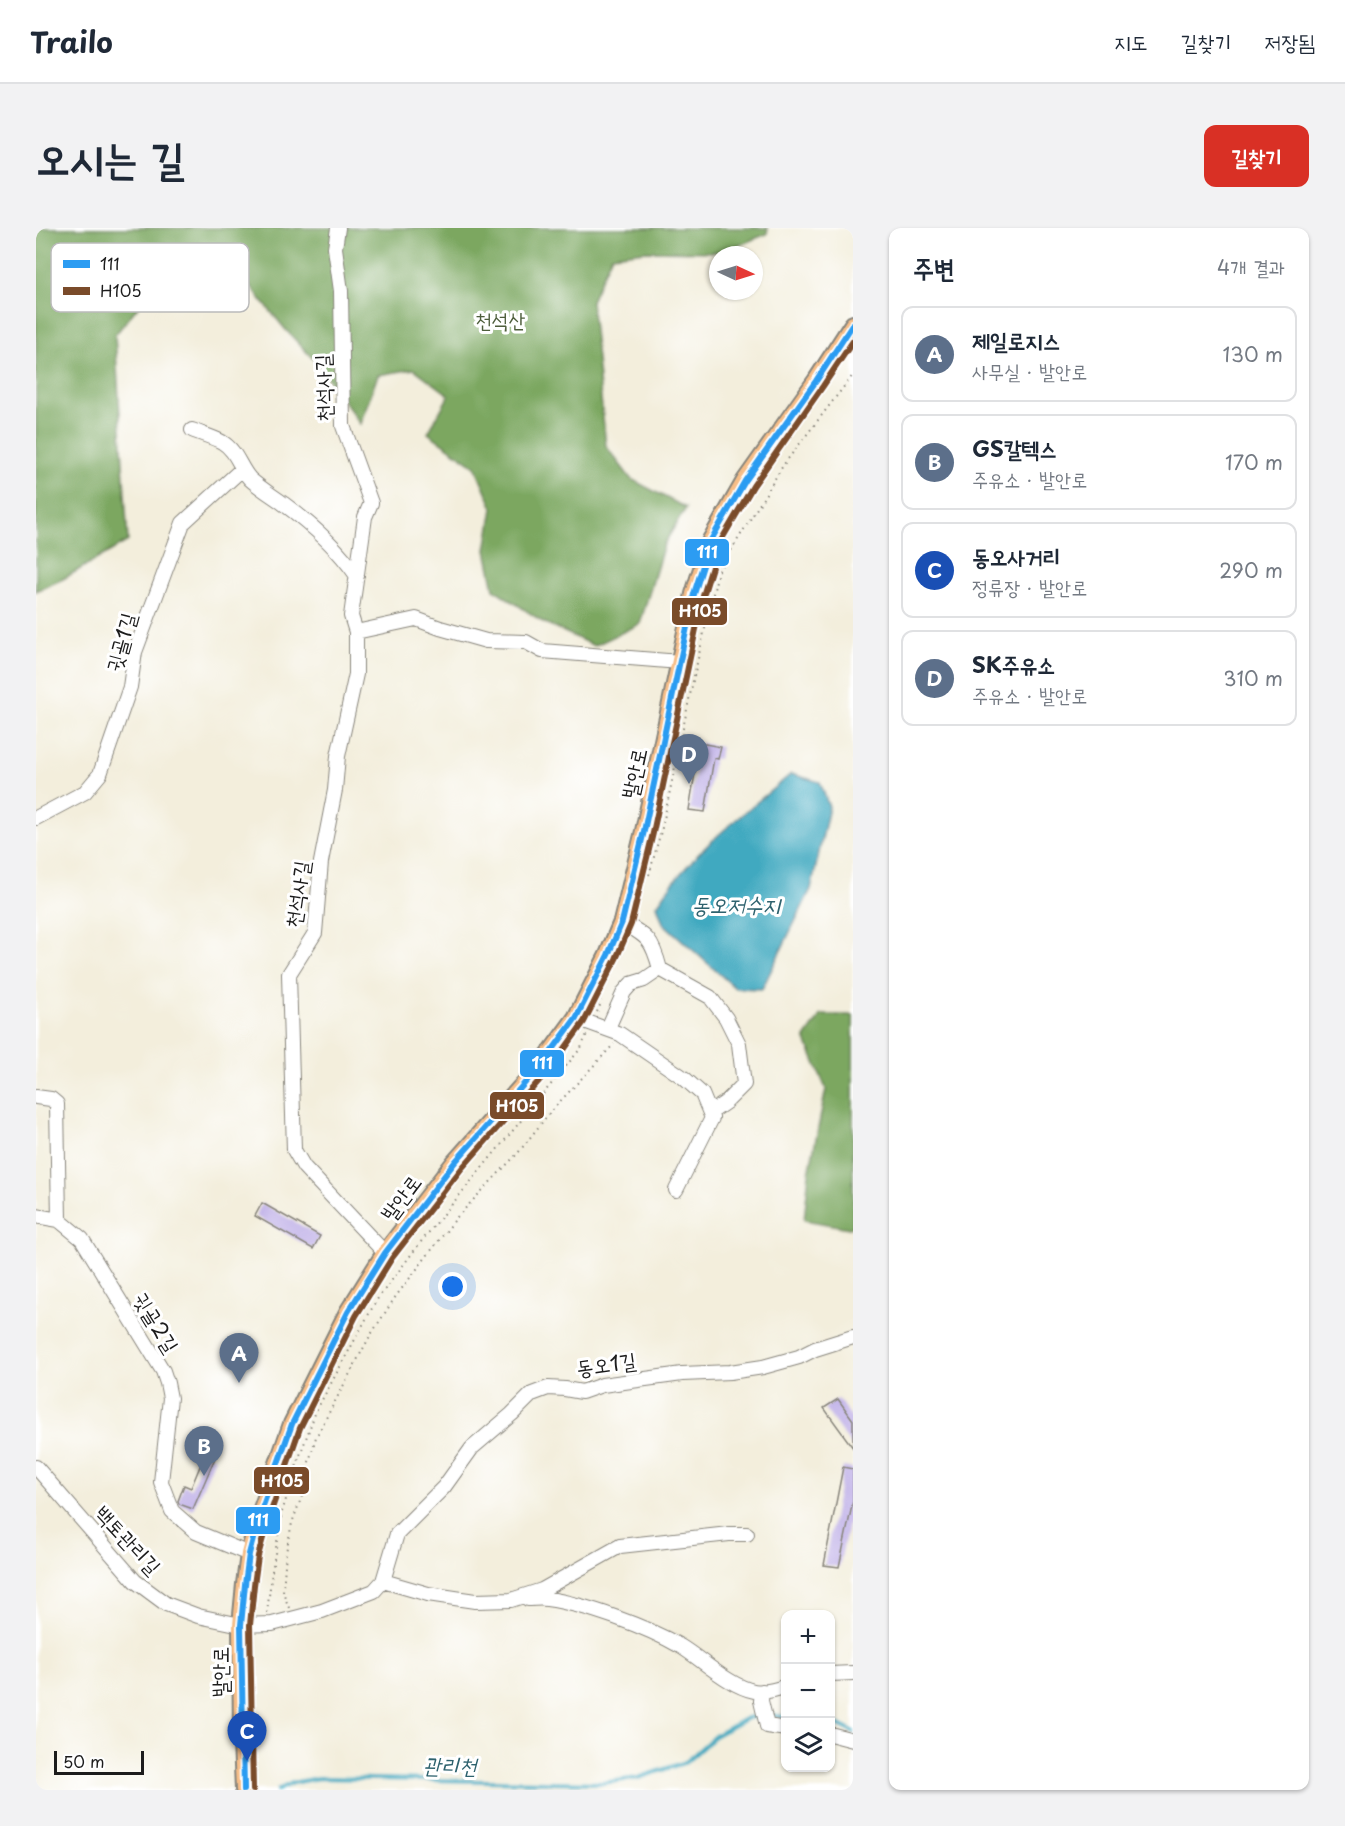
<!DOCTYPE html>
<html lang="ko">
<head>
<meta charset="utf-8">
<style>
	body { margin:0; font-family:"Playpen Sans","Poor Story",sans-serif; background:#f2f2f3; color:#1f2937 }
	.controls { position:absolute; right:18px; bottom:18px; display:grid; overflow:hidden; border-radius:12px; box-shadow:0 2px 4px #0004 }
	.controls button { width:54px; height:54px; display:grid; place-items:center; padding:0; border:0; border-bottom:2px solid #e0e1e3; background:#fff; color:#1f2937; font:30px sans-serif }
	.compass { position:absolute; left:673px; top:18px; width:54px; height:54px; border-radius:50%; background:#fff; box-shadow:0 2px 4px #0004; rotate:94deg }
	.scale { position:absolute; left:18px; bottom:15px; width:90px; box-sizing:border-box; padding-left:6px; border:3px solid #1c1c1c; border-top:0; font-size:16px; line-height:21px; white-space:nowrap; color:#1c1c1c; -webkit-text-stroke:4px #fff; paint-order:stroke }
	.you { position:absolute; left:417px; top:1059px; width:21px; height:21px; margin:-15px; border:4px solid #fff; border-radius:50%; background:#1a73e8; box-shadow:0 0 0 9px #1a73e833 }
	.badge { display:grid; place-items:center; width:39px; height:39px; border-radius:50%; background:#d93025; color:#fff; font-size:20px; font-weight:700 }
	.pin { position:absolute; translate:-50% -50px; filter:drop-shadow(0 2px 3px #0008) }
	.pin::after { content:''; position:absolute; top:32px; width:21px; height:18px; background:inherit; clip-path:polygon(0 0,100% 0,50% 100%) }
	.list { margin:0; padding:0; list-style:none }
	h2 { display:flex; justify-content:space-between; align-items:center; height:78px; margin:0; padding:0 24px; font-size:26px }
	h2 small { font-size:20px; font-weight:400; color:#747a83 }
	.list li { display:grid; grid-template-columns:39px 1fr auto; gap:18px; align-items:center; box-sizing:border-box; height:96px; margin:0 12px 12px; padding:0 12px; border:2px solid #e0e1e3; border-radius:12px }
	.list b { display:block; font-size:22px; white-space:nowrap }
	.list p { margin:0; font-size:20px; white-space:nowrap; color:#747a83 }
	.list em { font-size:20px; font-style:normal; color:#747a83 }
	.icon { flex:none; width:33px; height:33px; fill:none; stroke:currentColor; stroke-width:2; stroke-linecap:round; stroke-linejoin:round }
	.map { position:relative; flex:none; width:817px; height:1562px; overflow:hidden; border-radius:12px }
	header { display:flex; align-items:center; gap:36px; box-sizing:border-box; height:84px; padding:0 30px; background:#fff; border-bottom:2px solid #e0e1e3 }
	header strong { font-size:28px }
	nav { display:flex; gap:33px; margin-inline-start:auto; font-size:21px }
	.intro { display:flex; align-items:center; justify-content:space-between; box-sizing:border-box; height:144px; padding:0 36px }
	h1 { margin:0; font-size:42px }
	.button { padding:15px 27px; border-radius:12px; background:#d93025; color:#fff; font-size:21px; font-weight:700 }
	main { display:flex; gap:36px; padding:0 36px }
	aside { flex:1; background:#fff; border-radius:12px; box-shadow:0 2px 4px #0004 }
	.map>svg:first-child { display:block }
	.forest { fill:#7ba760; stroke:#4c623e; stroke-width:1.5 }
	.water { fill:#40a9c0; stroke:#2e626e; stroke-width:1.5 }
	.lines { fill:none; stroke-linecap:round; stroke-linejoin:round }
	.stream { stroke:#40a9c0; stroke-width:4 }
	.building { fill:#c1b2e8 }
	.minor-casing { stroke:#88857c; stroke-width:16 }
	.major-casing { stroke:#88857c; stroke-width:20 }
	.path { stroke:#88857c; stroke-width:2; stroke-dasharray:1.5 4.5; stroke-linecap:butt }
	.minor { stroke:#fff; stroke-width:14 }
	.major { stroke:#f7be88; stroke-width:16 }
	.bus-1-casing { stroke:#fff; stroke-width:10 }
	.bus-2-casing { stroke:#fff; stroke-width:10 }
	.bus-1 { stroke:#2c9cf2; stroke-width:6 }
	.bus-2 { stroke:#7a4b2a; stroke-width:6 }
	.labels { text-anchor:middle; dominant-baseline:central; stroke-width:6; stroke-linejoin:round; paint-order:stroke }
	.park-label { font-size:21px; fill:#4e5e3c; stroke:#fff }
	.street-label { font-size:21px; fill:#1c1c1c; stroke:#fff }
	.water-label { font-size:22px; font-style:italic; fill:#2e626e; stroke:#fff }
	.key { fill:#fff; stroke:#bbb; stroke-width:1.5 }
	.key-label { font-size:16px; fill:#1c1c1c }
	.line-badge { stroke:#fff; stroke-width:2 }
	.badge-label { font-size:16px; text-anchor:middle; font-weight:bold; fill:#fff }
</style>
</head>
<body>
<header>
<strong>Trailo</strong>
<nav><a>지도</a><a>길찾기</a><a>저장됨</a></nav>
</header>
<div class="intro"><h1>오시는 길</h1><a class="button">길찾기</a></div>
<main>
<div class="map">
<svg width="817" height="1562" viewBox="0 0 817 1562">
	<rect width="100%" height="100%" fill="#fff"/>
	<filter id="ink" filterUnits="userSpaceOnUse"><feTurbulence type="fractalNoise" baseFrequency=".0167" numOctaves="2"/><feDisplacementMap in="SourceGraphic" scale="12" xChannelSelector="R" yChannelSelector="G"/><feConvolveMatrix kernelMatrix="1 2 1 2 8 2 1 2 1" color-interpolation-filters="sRGB"/></filter>
	<filter id="wash" filterUnits="userSpaceOnUse"><feTurbulence type="fractalNoise" baseFrequency=".008" numOctaves="4" result="noise"/><feDisplacementMap in="SourceGraphic" scale="24" xChannelSelector="R" yChannelSelector="G"/><feGaussianBlur stdDeviation="1.35" result="paint"/><feColorMatrix in="noise" values="0 0 0 0 0 0 0 0 0 0 0 0 0 0 0 0 0 1.4 0 .05"/><feComposite in="paint" operator="in"/></filter>
	<g filter="url(#wash)">
		<rect width="100%" height="100%" fill="#f3eedc"/>
		<path class="forest" d="M0,0H732L731,6L686,24L609,23L576,27L555,73L570,218L595,251L650,280L628,316L604,396L558,418L507,394L458,361L450,322L457,280L439,238L392,205L413,167L378,141L342,147L324,196L281,135L249,101L213,57L134,39L79,107L92,313L27,351L0,363Z
			M785,787H817V999L813,1000L768,992L773,945L790,861L769,810Z"/>
		<path class="water" d="M755,546L784,554L793,579L775,661L726,761L699,760L627,695L621,677C655,624 707,586 755,546Z"/>
		<g class="lines">
			<path class="stream" d="M732,1487L750,1489
				M794,1496H801L817,1504
				M242,1562L256,1555L282,1550L566,1555L602,1550L650,1534L680,1507L711,1490L725,1488"/>
		</g>
		<g id="blocks">
			<path class="building" d="M664,515L685,519L682,531L678,530L669,584L653,582Z
				M226,975L284,1008L277,1021L219,988Z
				M802,1171L817,1192V1220L788,1180Z
				M169,1226L179,1230L157,1281L143,1276L142,1273L148,1257L155,1260Z
				M807,1239L817,1241V1273L803,1339L788,1337Z"/>
		</g>
	</g>
	<g filter="url(#ink)">
		<use href="#blocks" fill-opacity="0" stroke="#88857c" stroke-width="1.5"/>
		<g class="lines">
			<g class="minor-casing">
				<path id="minor" d="M302,0L299,20L305,63L307,198L335,275L329,289L315,388L320,404V446L302,528L299,562L285,634L279,705L253,746L258,922L268,939L349,1025
					M156,202C165,206 177,209 186,214C201,223 203,239 214,251C224,260 237,268 248,276C275,296 302,320 321,348
					M320,404L380,391L404,400L450,413L490,414L506,423L644,434
					M0,590L49,564L64,546L94,459L99,424L147,295L206,241
					M586,694C612,709 616,711 624,741L674,769L690,790L703,816L708,856L690,874L674,885
					M540,790L584,806L648,850L666,866L676,890L640,962
					M572,800L588,764L595,756L608,752L624,741
					M0,869L15,871L21,876L23,992L46,1011L127,1143L131,1155L134,1170L125,1254L136,1283L160,1304L213,1326
					M0,988L23,992
					M0,1239L99,1353L130,1376L162,1388L205,1397L236,1396L286,1383L338,1363L347,1353L392,1366L439,1373L475,1372L506,1362L584,1318L693,1306H711
					M347,1353L361,1306L408,1259L436,1220L476,1186L496,1166L512,1160L529,1161L546,1164L566,1157L646,1146L694,1144L727,1139L763,1129L779,1121L817,1109
					M492,1371C498,1371 505,1370 511,1371C549,1376 611,1399 644,1418C667,1432 693,1458 718,1463C729,1465 740,1462 750,1458
					M794,1446L817,1445
					M726,1463L725,1473L731,1498L750,1501
					M794,1506L817,1512"/>
			</g>
			<g class="major-casing">
				<path id="major" d="M208,1562L206,1513L205,1397L209,1356L213,1326L223,1289L256,1196L312,1084L349,1025L419,934L510,831L540,790L572,727L586,694L608,603L658,366L675,312L709,253L780,153L817,96"/>
			</g>
			<path class="path" d="M613,647L627,596L658,448L682,344L748,236L817,147
				M561,784L566,773
				M253,1380L247,1364L250,1324L256,1295L266,1268L271,1241L280,1209L334,1108L360,1068L421,989L482,925L515,883L578,816
				M231,1385L236,1343L246,1284L263,1230L280,1183L340,1073L384,1015L545,820L551,806"/>
			<use href="#minor" class="minor"/>
			<use href="#major" class="major"/>
			<g class="bus-1-casing">
				<path id="bus-1" d="M208,1562L205,1397L209,1356L213,1326L223,1289L256,1196L312,1084L349,1025L419,934L510,831L540,790L572,727L586,694L608,603L658,366L675,312L709,253L780,153L817,96"/>
			</g>
			<g class="bus-2-casing">
				<path id="bus-2" d="M217,1562L214,1397L218,1357L222,1328L232,1292L264,1200L320,1088L356,1030L426,940L517,837L548,794L580,731L595,696L617,605L667,368L683,316L717,258L787,158L817,113"/>
			</g>
			<use href="#bus-1" class="bus-1"/>
			<use href="#bus-2" class="bus-2"/>
		</g>
	</g>
	<g class="labels">
		<g class="park-label">
			<text x="464" y="91">천석산</text>
		</g>
		<g class="street-label">
			<text transform="translate(286 160) rotate(-92)">천석사길</text>
			<text transform="translate(84 414) rotate(-75)">귓골1길</text>
			<text transform="translate(597 545) rotate(-78)">발안로</text>
			<text transform="translate(260 666) rotate(-82)">천석사길</text>
			<text transform="translate(364 969) rotate(-53)">발안로</text>
			<text transform="translate(121 1094) rotate(58)">귓골2길</text>
			<text transform="translate(570 1135) rotate(-8)">동오1길</text>
			<text transform="translate(93 1311) rotate(47)">백토관리길</text>
			<text transform="translate(183 1444) rotate(-90)">발안로</text>
		</g>
		<g class="water-label">
			<text x="700" y="675">동오저수지</text>
			<text transform="translate(414 1536) rotate(1)">관리천</text>
		</g>
	</g>
	<rect x="15" y="15" width="198" height="69" rx="9" class="key"/>
	<rect x="27" y="32" width="27" height="8" fill="#2c9cf2"/>
	<rect x="27" y="59" width="27" height="8" fill="#7a4b2a"/>
	<g class="key-label">
		<text x="64" y="42">111</text>
		<text x="64" y="69">H105</text>
	</g>
	<g class="line-badge">
		<rect x="648" y="310" width="46" height="29" rx="6" fill="#2c9cf2"/>
		<rect x="635" y="369" width="57" height="29" rx="6" fill="#7a4b2a"/>
		<rect x="483" y="821" width="46" height="29" rx="6" fill="#2c9cf2"/>
		<rect x="453" y="863" width="56" height="29" rx="6" fill="#7a4b2a"/>
		<rect x="217" y="1238" width="57" height="29" rx="6" fill="#7a4b2a"/>
		<rect x="199" y="1278" width="46" height="29" rx="6" fill="#2c9cf2"/>
	</g>
	<g class="badge-label">
		<text x="671" y="330">111</text>
		<text x="664" y="389">H105</text>
		<text x="506" y="841">111</text>
		<text x="481" y="884">H105</text>
		<text x="246" y="1259">H105</text>
		<text x="222" y="1298">111</text>
	</g>
</svg>
<div class="controls">
<button>+</button>
<button>−</button>
<button><svg class="icon" aria-label="layers" viewBox="0 0 24 24"><path d="M12 4l9 5-9 5-9-5zM3 14l9 5 9-5"/></svg></button>
</div>
<svg class="compass" viewBox="-18 -18 36 36"><path d="M0-13l5 13h-10z" fill="#e53935"/><path d="M0 13l5-13h-10z" fill="#747a83"/></svg>
<div class="scale">50 m</div>
<div class="you"></div>
<div class="pin badge" style="left:203px;top:1155px;background:#5c6f8a">A</div>
<div class="pin badge" style="left:168px;top:1248px;background:#5c6f8a">B</div>
<div class="pin badge" style="left:211px;top:1533px;background:#1a4fb4">C</div>
<div class="pin badge" style="left:653px;top:556px;background:#5c6f8a">D</div>
</div>
<aside>
<h2>주변<small>4개 결과</small></h2>
<ul class="list">
<li><span class="badge" style="background:#5c6f8a">A</span><div><b>제일로지스</b><p>사무실 · 발안로</p></div><em>130 m</em></li>
<li><span class="badge" style="background:#5c6f8a">B</span><div><b>GS칼텍스</b><p>주유소 · 발안로</p></div><em>170 m</em></li>
<li><span class="badge" style="background:#1a4fb4">C</span><div><b>동오사거리</b><p>정류장 · 발안로</p></div><em>290 m</em></li>
<li><span class="badge" style="background:#5c6f8a">D</span><div><b>SK주유소</b><p>주유소 · 발안로</p></div><em>310 m</em></li>
</ul>
</aside>
</main>
</body>
</html>
